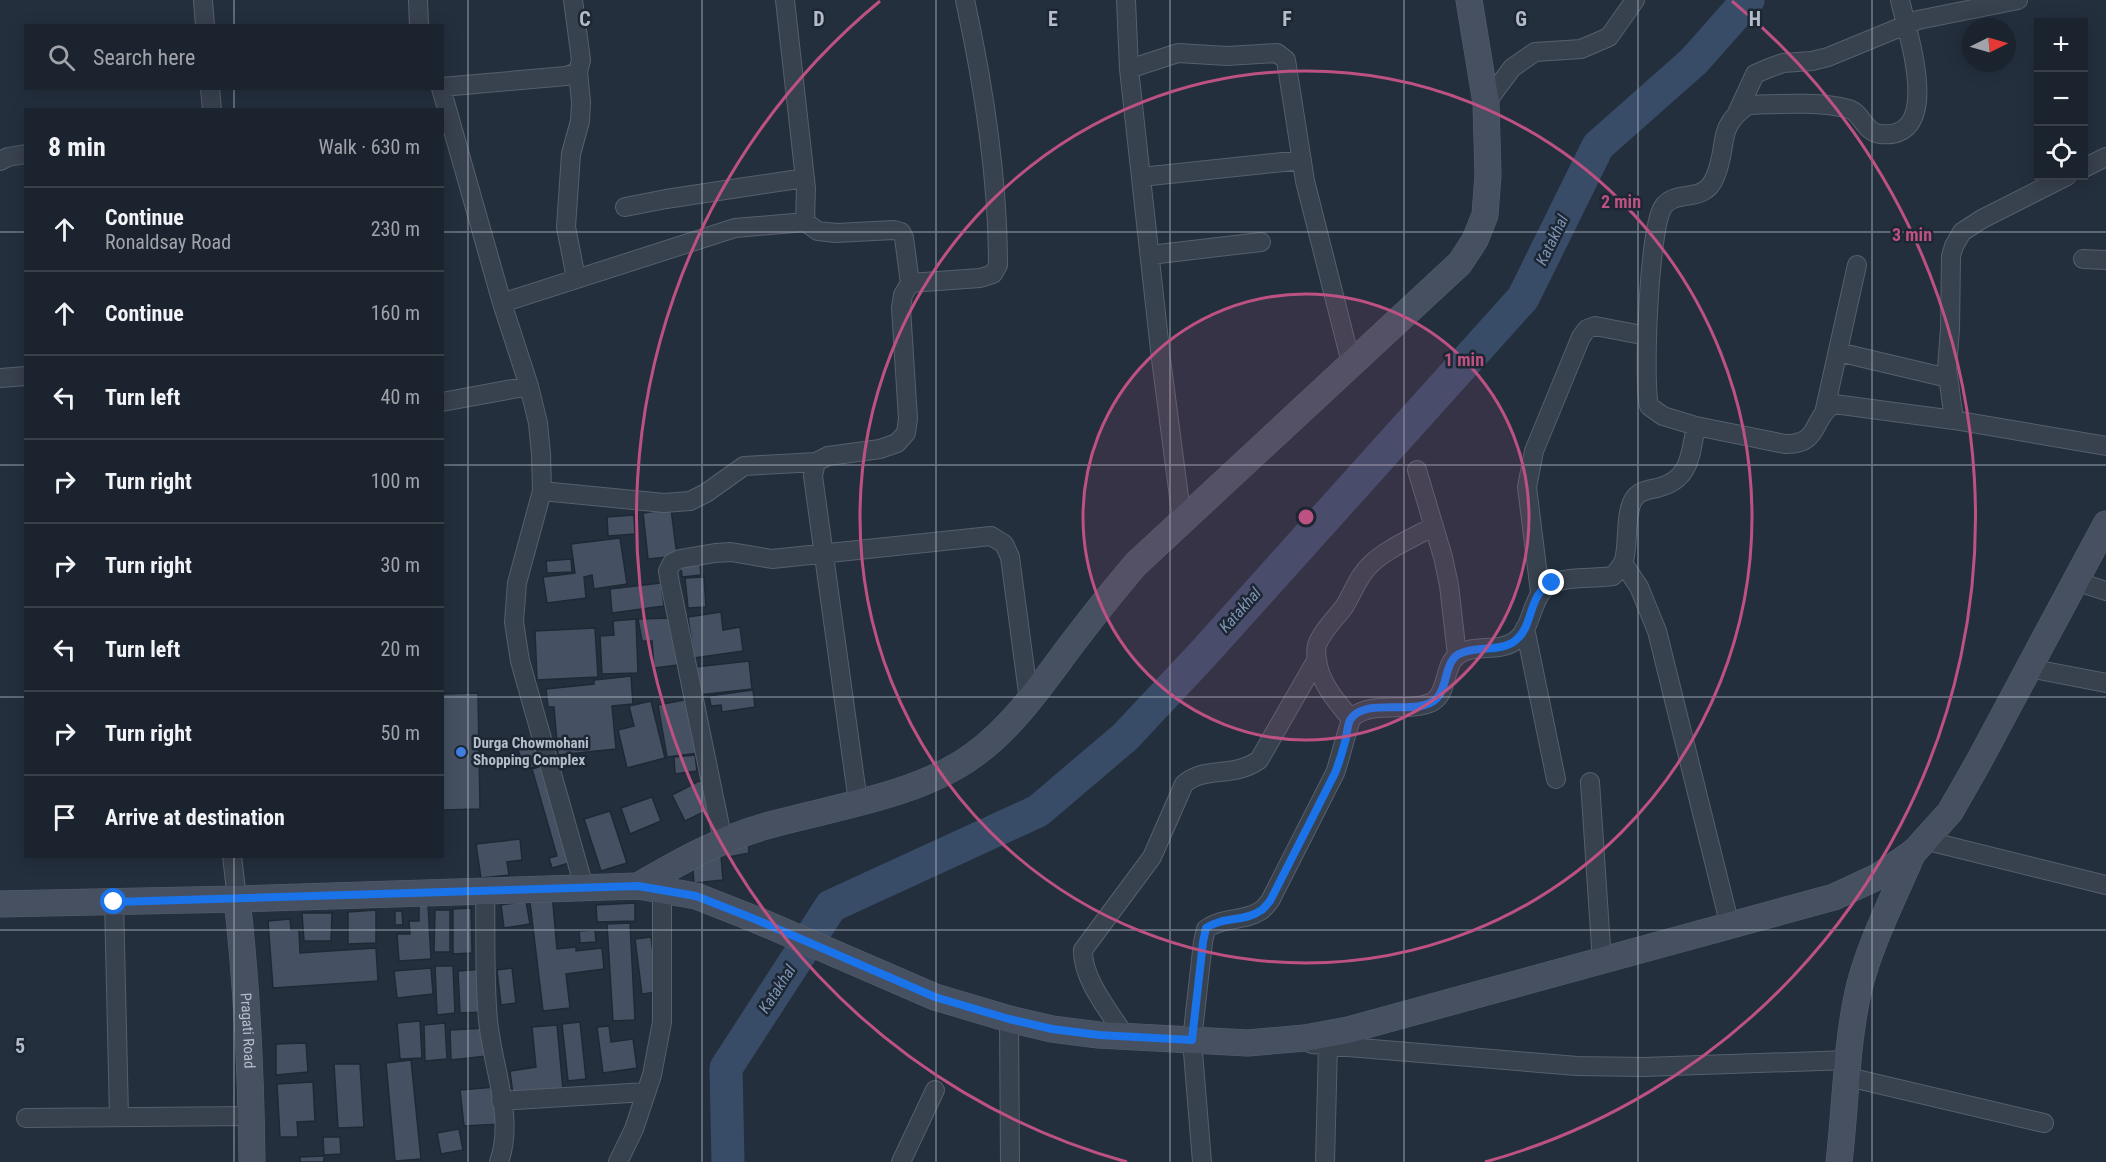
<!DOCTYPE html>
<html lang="en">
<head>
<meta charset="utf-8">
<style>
	body { margin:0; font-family:"Roboto Condensed",sans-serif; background:#282f3a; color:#f1f3f6 }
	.controls { position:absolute; right:18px; top:18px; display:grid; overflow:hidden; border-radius:0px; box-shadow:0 3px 15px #0003 }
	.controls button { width:54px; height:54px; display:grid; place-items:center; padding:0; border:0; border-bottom:2px solid #39404a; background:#1b232e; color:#f1f3f6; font:30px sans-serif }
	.compass { position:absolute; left:1962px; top:18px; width:54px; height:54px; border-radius:50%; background:#1b232e; box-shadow:0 3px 15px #0003; rotate:85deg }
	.stop { position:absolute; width:18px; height:18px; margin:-14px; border:4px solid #1a73e8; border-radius:50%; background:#fff }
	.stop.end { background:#1a73e8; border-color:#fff; box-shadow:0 2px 6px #0008 }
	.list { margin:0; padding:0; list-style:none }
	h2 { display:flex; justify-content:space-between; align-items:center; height:78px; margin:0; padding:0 24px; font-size:26px }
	h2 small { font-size:20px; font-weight:400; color:#a0a4aa }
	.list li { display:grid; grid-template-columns:39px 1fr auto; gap:18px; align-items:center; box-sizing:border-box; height:84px; padding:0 24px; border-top:2px solid #39404a }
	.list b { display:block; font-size:22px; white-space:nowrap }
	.list p { margin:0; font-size:20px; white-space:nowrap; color:#a0a4aa }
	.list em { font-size:20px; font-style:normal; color:#a0a4aa }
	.icon { flex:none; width:33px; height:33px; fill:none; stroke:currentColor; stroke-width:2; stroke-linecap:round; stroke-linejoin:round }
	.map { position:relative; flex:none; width:2106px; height:1162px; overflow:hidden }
	.search { position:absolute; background:#1b232e; box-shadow:0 3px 15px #0003; left:24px; top:24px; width:420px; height:66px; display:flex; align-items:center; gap:15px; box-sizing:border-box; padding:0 21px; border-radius:0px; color:#a0a4aa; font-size:22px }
	.panel { position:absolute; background:#1b232e; box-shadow:0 3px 15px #0003; left:24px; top:108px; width:420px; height:750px; border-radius:0px }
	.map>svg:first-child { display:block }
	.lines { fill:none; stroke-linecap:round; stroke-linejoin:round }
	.river { stroke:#394c67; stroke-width:33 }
	.building { fill:#455162; stroke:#1f2835; stroke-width:1.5 }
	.street-casing { stroke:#565f6c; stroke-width:20 }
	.secondary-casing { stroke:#565f6c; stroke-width:27 }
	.street { stroke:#38414e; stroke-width:18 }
	.secondary { stroke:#465061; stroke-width:26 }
	.route { stroke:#1a73e8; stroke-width:8 }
	.grid { fill:none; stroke:#b4bcc9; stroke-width:1.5; stroke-opacity:0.55 }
	.ring { fill:none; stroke:#bd5182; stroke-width:3 }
	.shop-dot { fill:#3f7fe0; stroke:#1d2633; stroke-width:2 }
	.labels { text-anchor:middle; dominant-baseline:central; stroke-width:5; stroke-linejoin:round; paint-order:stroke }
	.poi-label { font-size:15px; font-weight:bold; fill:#b4bcc9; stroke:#1d2633; text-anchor:start }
	.street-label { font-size:15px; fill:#b4bcc9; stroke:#1d2633 }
	.water-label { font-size:16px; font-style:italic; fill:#7c92b1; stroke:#1d2633 }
	.grid-label { font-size:20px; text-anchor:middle; font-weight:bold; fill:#b4bcc9; stroke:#1d2633; stroke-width:5; stroke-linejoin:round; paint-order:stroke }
	.centre { fill:#bd5182; stroke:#1d2633; stroke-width:3 }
	.ring-label { font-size:18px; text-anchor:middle; font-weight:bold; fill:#bd5182; stroke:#1d2633; stroke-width:5; stroke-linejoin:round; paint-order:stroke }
</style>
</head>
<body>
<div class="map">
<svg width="2106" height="1162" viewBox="0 0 2106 1162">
	<rect width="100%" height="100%" fill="#242f3e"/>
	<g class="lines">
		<path class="river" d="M728,1162L726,1068L831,906L1038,811L1125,737L1202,655L1523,298L1598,146L1694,61L1748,0"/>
	</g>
	<path class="building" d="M671,509L677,556L648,559L643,513Z
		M634,515L635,534L608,536L607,517Z
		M620,538L627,584L594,589L592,575L584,577L586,598L547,603L543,577L575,573L571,544Z
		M571,559L572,572L547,573L546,561Z
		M700,564L701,575L682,577L681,566Z
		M704,577L706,607L688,608L685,578Z
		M661,583L664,606L612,613L610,589Z
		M721,612L723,630L740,627L743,651L694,658L688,617Z
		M672,618L678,665L654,668L652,641H642L638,619Z
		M636,619L638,673L602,674L600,636L614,635L613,621Z
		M595,628L598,677L537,680L535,631Z
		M749,661L752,689L698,695L695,667Z
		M631,676L633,704L612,706L616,749L558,755L554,707H548L546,689L594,684V680Z
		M753,690L755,707L722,712L721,705L711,706L709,696Z
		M478,693L480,809L442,810V694Z
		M689,699L699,753L667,757L658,705Z
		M651,701L665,758L627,768L618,730L634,726L629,706Z
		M538,744L545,763L525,770L518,750Z
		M695,755L697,771L675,774L674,757Z
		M548,764L576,861L552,868L549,858L557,856L532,769Z
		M701,780L714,807L685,821L672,795Z
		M652,797L661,821L630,834L621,808Z
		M610,811L627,863L601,871L584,819Z
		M520,839L522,860L507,862L509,875L481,878L476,844Z
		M748,840L749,853L729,857L727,845Z
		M721,855L723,880L694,883L692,858Z
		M552,893L557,949L576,947V951L602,948L604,969L566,974L570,1008L543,1011L529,894Z
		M526,901L530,924L504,928L501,905Z
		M635,903V921L597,922L596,905Z
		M428,904L431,959L399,961L397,934H410L409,921H419V905Z
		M471,908L472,953L453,954V909Z
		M376,910V943L348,944V912Z
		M435,910H450V952H434Z
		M395,911H402L403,925H395Z
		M302,913H332L331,941H304Z
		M290,919L291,930H299L300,953L376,948L378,981L273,988L268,921Z
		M630,923L635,1020L613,1021L607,924Z
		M595,930L596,942L580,943L579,931Z
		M651,937L658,992L642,994L635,939Z
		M435,966H453L455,1013L437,1015Z
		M431,968L433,994L397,998L394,971Z
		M512,968L516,1003L501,1005L497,970Z
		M483,969L485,1012L460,1013L458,971Z
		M420,1021L422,1058L400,1059L397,1023Z
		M580,1022L586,1079L568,1081L562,1024Z
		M445,1023L447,1059L425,1061L424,1025Z
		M557,1025L563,1090L513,1095L510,1071L536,1067L532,1027Z
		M609,1026L611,1042L633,1039L637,1068L603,1073L597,1027Z
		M485,1028L487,1056L451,1060L450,1030Z
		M306,1043L308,1072L276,1075V1044Z
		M411,1060L421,1159L395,1161L386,1063Z
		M334,1064H360L364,1127L338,1128Z
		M313,1082L315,1121L297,1122L298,1137H280L277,1084Z
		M495,1087L501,1124L464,1126L460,1090Z
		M459,1129L463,1150L441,1154L437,1133Z
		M323,1137H340L341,1154L324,1155V1162H300V1157L324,1156Z"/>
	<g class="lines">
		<g class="street-casing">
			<path id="street" d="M203,0L205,26
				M418,0L419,26
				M785,0L806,188L805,222
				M1126,0L1129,69L1161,359L1182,520
				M1900,0C1907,32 1945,141 1880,134C1864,132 1862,113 1849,109C1822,101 1777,104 1748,105C1715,128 1729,145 1715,177C1704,205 1676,188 1663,207C1649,228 1643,378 1649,406L1663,416L1696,426L1785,444C1821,445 1811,418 1834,404L1954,420L2106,446
				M1129,69L1178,53L1227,56L1277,53L1286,60L1305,181L1351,363
				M442,87L566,76L578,72L581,60L573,0
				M210,88L212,110
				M441,88L502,303L529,386L538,423L541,454L542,491L517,583L514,622L520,661L584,887
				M1486,103L1512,68L1535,52L1581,49L1609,37L1635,0
				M1737,113L1755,74L1769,68L1783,63L1812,61L1828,57L1918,20L2018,0
				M0,161L8,157L26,154
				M2084,168L2106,157
				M1141,177L1302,160
				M625,207L666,199L805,178
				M1150,255L1261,242
				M2083,259L2106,260
				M576,278L566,227L571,154L580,121L581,102L578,72
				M502,303L735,228L805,222L818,231L836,233L894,230L901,232L904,238L910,283
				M1838,352L1948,378
				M0,378L26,376
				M442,402L529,386
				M1825,409L1857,265
				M1954,420L1947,368L1950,329L1951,256L1954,246L1962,232L1982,219L2067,176
				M1417,470L1443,557L1449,585L1457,655
				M542,491L664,503L690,501L706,493L744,466L816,462
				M1623,563L1639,587L1657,631L1730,926
				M2075,581L2106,591
				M1540,592L1527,487L1534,451L1581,337L1587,329L1595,326L1647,336
				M1525,628L1556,779
				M2029,668L2106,683
				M1351,719C1337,702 1319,682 1317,659C1316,656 1316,649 1317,645C1322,631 1335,619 1344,607C1353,593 1358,576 1371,564C1388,548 1413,538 1434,526
				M1590,782L1602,962
				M858,802L813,476L816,462L828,456L880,449L897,443L906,433L908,419L901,308L903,295L910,283L980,278L993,274L998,265C998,175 984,87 965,0
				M1924,840L2106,885
				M723,841L670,583L668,571L672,563L680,559L715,553L731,552L772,559L991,536L1004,544L1010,557L1029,700
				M232,856L237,899
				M485,890C486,933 484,978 488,1020C492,1066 515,1118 499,1162
				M114,901L119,1117
				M1009,1019L1010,1162
				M1125,1036C1110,1012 1082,979 1083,950L1152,857L1184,784C1206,765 1232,779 1259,760L1317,659
				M1312,1044L1577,1066L1643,1067L1849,1060
				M1848,1077L2044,1123
				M501,1101L646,1092
				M26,1118L251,1116
				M618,1162L634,1129L652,1075L662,1022V890
				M901,1162L935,1090
				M1202,1162L1192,1040L1203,942L1206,929C1224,916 1244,922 1260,911C1264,909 1267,904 1270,901L1335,773C1339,763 1349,721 1353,717C1374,699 1419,715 1436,699C1448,688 1444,664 1458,655C1474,643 1498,653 1515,641C1535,627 1529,592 1555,582C1573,576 1594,579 1613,576C1617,571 1622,566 1624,560C1629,543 1624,509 1636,496C1641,491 1650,489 1657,488C1691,480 1690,455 1696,426
				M1325,1162L1328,1045"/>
		</g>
		<g class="secondary-casing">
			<g id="secondary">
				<path d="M638,886C679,862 720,839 766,826C833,807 919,796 975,754C1013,726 1040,687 1068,649C1090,620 1112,592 1136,564L1460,263L1475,240L1485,215L1488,175L1486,103L1469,0"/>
				<path id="s1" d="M237,899C247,987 251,1074 252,1162"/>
				<path d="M0,904L237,899L638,886L696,896L757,920L935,997L1009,1019L1052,1029L1099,1035L1248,1043L1305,1038L1348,1030L1834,897L1879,876L1914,852L1950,812L1978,763L2106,524"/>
				<path d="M1839,1162C1846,1103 1846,1041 1860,984C1872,939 1895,895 1913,852"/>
			</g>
		</g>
		<use href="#street" class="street"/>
		<use href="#secondary" class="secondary"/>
	</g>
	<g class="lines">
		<path class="route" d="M114,902L638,886L696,896L757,920L935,997L1009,1019L1052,1029L1099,1035L1192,1040L1203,942L1206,928C1224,916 1244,922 1260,911C1264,909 1267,904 1270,901L1335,773C1339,763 1342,753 1345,742C1347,736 1347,726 1350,720C1365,695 1419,718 1437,698C1448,687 1444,662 1459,654C1476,645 1501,653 1516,640C1531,628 1529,605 1541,591C1544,588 1549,586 1552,583"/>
	</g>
	<path class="grid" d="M234,0V26M468,0V1162M702,0V1162M936,0V1162M1170,0V1162M1404,0V1162M1638,0V1162M1872,0V1162M234,88V110M0,232H26M442,232H2106M0,465H26M442,465H2106M0,697H26M442,697H2106M234,856V1162M0,930H2106"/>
	<circle cx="1306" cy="517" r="223" fill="#bd5182" fill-opacity=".12"/>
	<g class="ring">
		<circle cx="1306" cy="517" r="223"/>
		<circle cx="1306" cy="517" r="446"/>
		<path d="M1127 1162A669 669 0 0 1 880 1M1732 1A669 669 0 0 1 1485 1162"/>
	</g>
	<circle class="shop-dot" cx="461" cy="752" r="6"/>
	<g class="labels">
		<g class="poi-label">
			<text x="473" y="743">Durga Chowmohani<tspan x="473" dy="17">Shopping Complex</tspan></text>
		</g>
		<g class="street-label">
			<text stroke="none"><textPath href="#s1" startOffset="132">Pragati Road</textPath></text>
		</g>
		<g class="water-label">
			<text transform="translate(1552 240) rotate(-64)">Katakhal</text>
			<text transform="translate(1240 610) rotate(-48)">Katakhal</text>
			<text transform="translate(777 989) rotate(-57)">Katakhal</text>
		</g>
	</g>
	<g class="grid-label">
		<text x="585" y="26">C</text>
		<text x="819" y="26">D</text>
		<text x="1053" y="26">E</text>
		<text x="1287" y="26">F</text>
		<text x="1521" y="26">G</text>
		<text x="1755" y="26">H</text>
		<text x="20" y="1053">5</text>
	</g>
	<circle cx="1306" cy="517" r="9" class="centre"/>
	<g class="ring-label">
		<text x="1621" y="208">2 min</text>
		<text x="1912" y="241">3 min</text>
		<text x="1464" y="366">1 min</text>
	</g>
</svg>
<div class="controls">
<button>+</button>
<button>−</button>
<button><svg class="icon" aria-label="locate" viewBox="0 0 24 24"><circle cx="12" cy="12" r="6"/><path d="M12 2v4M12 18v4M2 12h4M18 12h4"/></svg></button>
</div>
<svg class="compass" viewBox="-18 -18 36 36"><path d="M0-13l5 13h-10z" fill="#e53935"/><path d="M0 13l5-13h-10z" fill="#a0a4aa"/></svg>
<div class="stop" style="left:114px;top:902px"></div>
<div class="stop end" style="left:1552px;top:583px"></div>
<div class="search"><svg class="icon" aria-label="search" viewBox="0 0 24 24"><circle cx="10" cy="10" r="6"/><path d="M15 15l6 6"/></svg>Search here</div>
<section class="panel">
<h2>8 min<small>Walk · 630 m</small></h2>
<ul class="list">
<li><svg class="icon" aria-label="ahead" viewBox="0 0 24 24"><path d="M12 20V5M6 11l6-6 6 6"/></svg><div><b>Continue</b><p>Ronaldsay Road</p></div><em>230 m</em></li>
<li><svg class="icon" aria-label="ahead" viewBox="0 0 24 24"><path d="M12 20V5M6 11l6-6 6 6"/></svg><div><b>Continue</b></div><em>160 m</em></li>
<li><svg class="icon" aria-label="left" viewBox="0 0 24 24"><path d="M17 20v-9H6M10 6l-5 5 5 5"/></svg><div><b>Turn left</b></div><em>40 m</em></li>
<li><svg class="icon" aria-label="right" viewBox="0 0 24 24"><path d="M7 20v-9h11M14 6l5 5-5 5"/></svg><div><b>Turn right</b></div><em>100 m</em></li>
<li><svg class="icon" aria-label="right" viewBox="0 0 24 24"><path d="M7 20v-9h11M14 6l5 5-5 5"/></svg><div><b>Turn right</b></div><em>30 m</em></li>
<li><svg class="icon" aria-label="left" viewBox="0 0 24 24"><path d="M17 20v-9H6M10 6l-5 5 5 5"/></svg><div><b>Turn left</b></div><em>20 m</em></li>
<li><svg class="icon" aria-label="right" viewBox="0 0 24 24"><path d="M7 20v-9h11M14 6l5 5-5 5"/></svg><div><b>Turn right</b></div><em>50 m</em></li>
<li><svg class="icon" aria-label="arrive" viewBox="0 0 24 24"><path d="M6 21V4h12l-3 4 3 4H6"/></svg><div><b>Arrive at destination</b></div></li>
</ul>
</section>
</div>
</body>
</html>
